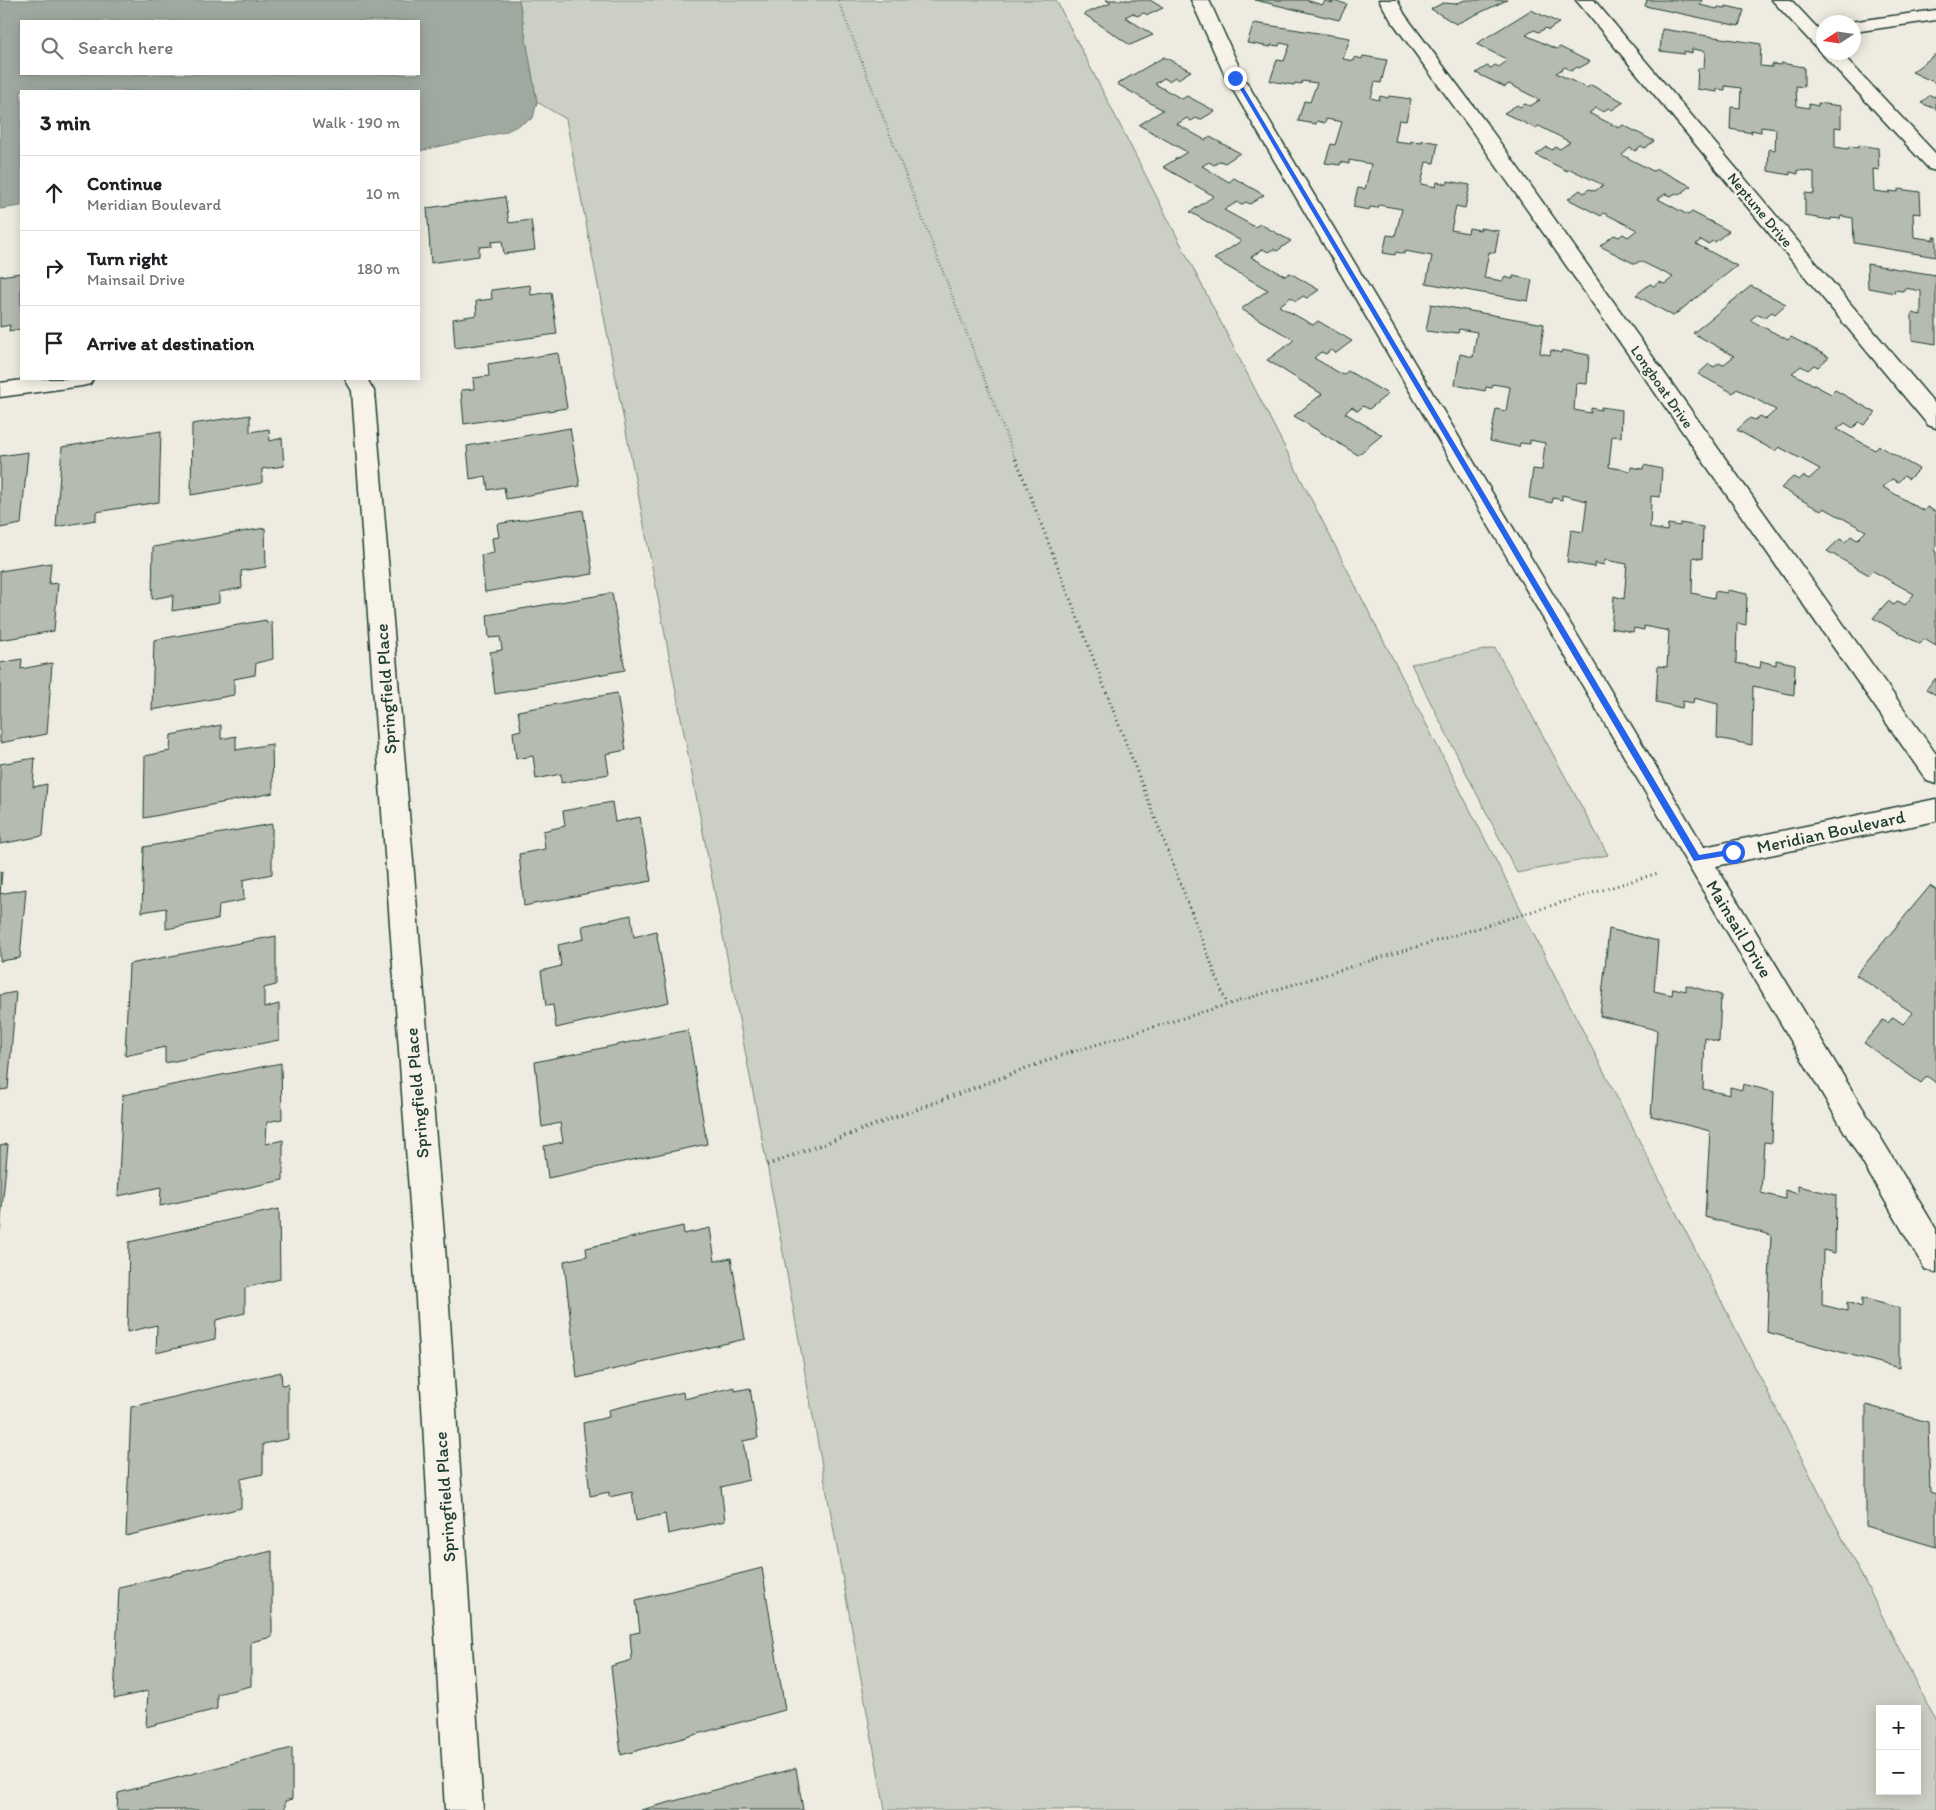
<!DOCTYPE html>
<html lang="en">
<head>
<meta charset="utf-8">
<style>
	body { margin:0; font-family:Itim,sans-serif; background:#f2f2f2; color:#202124 }
	.controls { position:absolute; right:15px; bottom:15px; display:grid; overflow:hidden; border-radius:0px; box-shadow:0 2px 12px #0003 }
	.controls button { width:45px; height:45px; display:grid; place-items:center; padding:0; border:0; border-bottom:1px solid #e0e0e0; background:#fff; color:#202124; font:25px sans-serif }
	.compass { position:absolute; left:1816px; top:15px; width:45px; height:45px; border-radius:50%; background:#fff; box-shadow:0 2px 12px #0003; rotate:258deg }
	.stop { position:absolute; width:15px; height:15px; margin:-11px; border:4px solid #2563eb; border-radius:50%; background:#fff }
	.stop.end { background:#2563eb; border-color:#fff; box-shadow:0 1px 5px #0008 }
	.list { margin:0; padding:0; list-style:none }
	h2 { display:flex; justify-content:space-between; align-items:center; height:65px; margin:0; padding:0 20px; font-size:21px }
	h2 small { font-size:16px; font-weight:400; color:#757577 }
	.list li { display:grid; grid-template-columns:32px 1fr auto; gap:15px; align-items:center; box-sizing:border-box; height:75px; padding:0 20px; border-top:1px solid #e0e0e0 }
	.list b { display:block; font-size:19px; white-space:nowrap }
	.list p { margin:0; font-size:16px; white-space:nowrap; color:#757577 }
	.list em { font-size:16px; font-style:normal; color:#757577 }
	.icon { flex:none; width:28px; height:28px; fill:none; stroke:currentColor; stroke-width:2; stroke-linecap:round; stroke-linejoin:round }
	.map { position:relative; flex:none; width:1936px; height:1810px; overflow:hidden }
	.search { position:absolute; background:#fff; box-shadow:0 2px 12px #0003; left:20px; top:20px; width:400px; height:55px; display:flex; align-items:center; gap:12px; box-sizing:border-box; padding:0 18px; border-radius:0px; color:#757577; font-size:19px }
	.panel { position:absolute; background:#fff; box-shadow:0 2px 12px #0003; left:20px; top:90px; width:400px; height:290px; border-radius:0px }
	.map>svg:first-child { display:block }
	.green { fill:#cccfc4; stroke:#76867c; fill-rule:evenodd }
	.water { fill:#9fa99f; stroke:#6c7e74; fill-rule:evenodd }
	.building { fill:#b5bbb0; stroke:#1f3d34 }
	.lines { fill:none; stroke-linecap:round; stroke-linejoin:round }
	.minor-casing { stroke:#1f3d34; stroke-width:3 }
	.path-far2 { stroke:#1f3d34; stroke-width:2.5; stroke-dasharray:0.5 2.5; stroke-linecap:butt }
	.path-far1 { stroke:#1f3d34; stroke-width:3; stroke-dasharray:1 4; stroke-linecap:butt }
	.path { stroke:#1f3d34; stroke-width:4; stroke-dasharray:1 4.5; stroke-linecap:butt }
	.minor { fill:#f7f3e8; fill-rule:evenodd }
	.route { fill:#2563eb }
	.labels { text-anchor:middle; dominant-baseline:central; stroke-width:4.5; stroke-linejoin:round; paint-order:stroke }
	.far-street-label { font-size:15px; fill:#1f3d34; stroke:#f7f3e8 }
	.street-label { font-size:18px; fill:#1f3d34; stroke:#f7f3e8 }
</style>
</head>
<body>
<div class="map">
<svg width="1936" height="1810" viewBox="0 0 1936 1810">
	<rect width="100%" height="100%" fill="#eeece1"/>
	<filter id="ink" filterUnits="userSpaceOnUse"><feTurbulence type="fractalNoise" baseFrequency=".02" numOctaves="2"/><feDisplacementMap in="SourceGraphic" scale="10" xChannelSelector="R" yChannelSelector="G"/><feConvolveMatrix kernelMatrix="1 2 1 2 8 2 1 2 1" color-interpolation-filters="sRGB"/></filter>
	<g filter="url(#ink)">
		<path class="green" d="M519,0H1056L1936,1721V1810H885L767,1165L566,119L537,102ZM1880,1709H1917V1791H1880Z
			M1495,648L1608,855L1517,873L1411,664Z"/>
		<path class="water" d="M0,0H519L537,102L533,118L505,132L419,151V91H21V206L0,209ZM21,21H419V74H21Z"/>
		<path class="building" d="M1106,0H1150L1163,8L1148,15L1144,13L1137,16L1133,13L1125,17L1153,35L1130,45L1084,14L1111,3Z
			M1255,0H1306L1322,5L1325,1L1333,3V1L1347,4L1339,20Z
			M1465,0H1507L1456,24L1431,9L1443,3L1455,4Z
			M1647,0H1702L1700,5L1717,9L1718,7L1726,8V6L1744,10L1739,26L1645,6Z
			M1531,10L1559,23L1548,30L1546,28L1539,32L1534,30L1526,35L1556,49L1560,47L1590,62L1579,68L1577,67L1571,71L1565,67L1556,73L1587,88L1591,85L1624,102L1612,110L1608,108L1603,112L1596,108L1589,113L1619,128L1623,125L1654,141L1645,148L1641,146L1635,151L1630,148L1622,155L1653,171L1657,169L1691,186L1679,195L1676,193L1671,196L1665,194L1658,199L1688,215L1692,212L1729,231L1715,242L1713,241L1708,244L1701,240L1696,244L1737,266L1673,316L1636,295L1650,284L1654,286L1659,282L1665,284L1673,277L1640,261L1635,264L1600,246L1614,235L1619,237L1623,234L1628,237L1637,230L1604,213L1601,216L1568,199L1580,190L1584,193L1589,189L1595,191L1603,185L1570,169L1567,171L1536,155L1547,147L1552,150L1556,147L1560,149L1570,142L1539,126L1535,128L1504,113L1517,105L1520,107L1525,104L1530,106L1540,100L1509,84L1505,87L1476,73L1487,66L1491,68L1495,65L1499,67L1508,60L1476,44Z
			M1254,23L1350,38L1343,59L1354,61L1355,57L1362,59L1363,56L1387,60L1381,83L1375,82L1371,98L1379,100L1380,96L1388,98L1389,96L1411,99L1406,121L1399,120L1395,141L1411,143V141L1422,142V140L1438,143L1434,163L1426,162L1421,184L1436,187L1437,182L1447,184L1448,181L1470,185L1465,208L1456,206L1451,230L1468,233L1469,228L1480,230V228L1499,231L1495,253L1489,252L1484,278L1503,281L1504,277L1513,279V276L1532,280L1528,301L1426,283L1432,256L1405,251L1404,254L1396,252L1395,255L1383,253L1387,235L1395,236L1402,209L1379,205L1378,208L1370,207L1369,210L1353,207L1358,188L1365,189L1371,164L1349,160V164L1341,162L1340,165L1325,163L1331,144L1335,145L1342,122L1326,119L1325,123L1317,121L1316,124L1298,121L1304,101L1310,102L1317,83L1302,81L1301,84L1295,83L1294,85L1270,81L1277,60L1284,61L1290,45L1280,43L1279,46L1271,45V47L1247,43Z
			M1662,29L1761,44L1760,66L1772,67V64L1781,65V63L1804,67V87L1796,86L1797,106L1809,108V104L1818,106V103L1841,106V128L1835,127V147L1848,149L1849,146L1858,148L1859,145L1878,148L1879,170L1873,169L1874,191L1890,193L1889,191L1898,192V189L1920,192L1921,214L1913,213L1914,237L1934,240L1933,237H1936V257L1854,243L1853,218L1841,216L1840,219L1831,218V220L1805,216V193L1814,194V172L1798,170V174L1790,172V175L1768,171L1769,149L1775,150L1776,129L1761,127V132L1751,130L1752,133L1730,129L1731,107L1740,108L1741,88L1725,86V90L1717,89V92L1697,89L1698,68H1704L1705,51L1692,49V53L1684,51V54L1660,51Z
			M1936,54V83L1912,72Z
			M1164,57L1191,71L1178,79L1175,77L1169,81L1164,78L1155,84L1182,99L1187,96L1215,111L1200,120L1196,118L1191,121L1187,118L1177,124L1205,140L1210,137L1240,153L1225,163L1220,161L1214,165L1209,162L1202,166L1229,182L1234,178L1264,195L1250,204L1246,202L1241,205L1237,202L1224,210L1255,227L1260,224L1291,241L1277,251L1274,249L1268,252L1263,249L1251,257L1285,276L1290,273L1319,290L1307,298L1303,296L1296,301L1291,297L1279,306L1313,325L1318,321L1352,341L1336,353L1331,350L1326,354L1321,352L1314,358L1343,375L1348,371L1388,394L1369,409L1363,406L1358,411L1352,407L1345,413L1382,435L1358,455L1294,416L1322,394L1267,360L1294,340L1241,309L1268,290L1214,259L1241,241L1190,212L1214,196L1163,167L1187,152L1139,125L1163,110L1117,84Z
			M1930,95L1934,97L1936,95V109L1921,103Z
			M505,197L509,223L531,220L535,250L504,254L502,241L491,242L492,246L479,247V256L431,263L427,208Z
			M1867,264L1936,275V344L1912,340V313L1921,315V291L1905,288L1903,291L1894,290L1895,293L1868,288Z
			M21,273V329L9,331L10,325L0,327V276Z
			M530,285L531,295L551,292L557,334L455,348L453,319L477,315L476,301L492,299L491,290Z
			M1751,286L1786,304L1775,314L1772,312L1765,317L1758,314L1750,320L1788,340L1791,337L1829,357L1818,367L1814,365L1808,370L1801,366L1792,373L1831,394L1835,390L1876,413L1864,425L1859,422L1853,428L1845,423L1837,429L1875,450L1879,446L1919,469L1909,479L1904,476L1898,482L1892,479L1883,487L1924,511L1927,507L1936,512V548L1934,550L1936,552V646L1924,639L1920,644L1873,618L1888,601L1894,605L1898,601L1905,605L1914,594L1873,571L1869,575L1827,551L1840,539L1845,542L1851,536L1857,540L1866,531L1824,508L1821,511L1781,488L1793,477L1799,480L1803,476L1809,479L1820,469L1779,447L1775,451L1737,430L1750,418L1755,420L1760,416L1766,419L1776,410L1737,389L1733,393L1698,374L1709,364L1714,367L1719,363L1723,365L1734,356L1693,333Z
			M1431,304L1544,324L1540,353L1550,355L1551,350L1561,353L1562,350L1589,355L1587,384L1576,383L1574,410L1591,413V408L1601,410V407L1622,410L1621,437L1612,436L1609,467L1631,471V467L1643,469L1644,465L1662,469L1660,497L1651,496L1650,528L1667,531L1668,524L1680,526V523L1703,527L1702,559L1693,557L1692,593L1714,598L1715,591L1727,593V590L1747,594L1746,625L1737,623L1736,663L1760,668L1761,661L1776,665V660L1795,664L1794,695L1753,686L1752,745L1717,738L1718,704L1694,698L1693,703L1683,701L1682,708L1656,702L1658,666L1667,667L1669,631L1644,626V630L1634,628L1633,632L1611,628L1614,596L1624,599L1627,564L1605,560L1604,565L1595,563L1594,567L1567,562L1571,530L1583,532L1587,501L1562,495V500L1553,498L1552,503L1529,498L1533,469L1542,470L1545,443L1530,440V444L1520,443L1519,447L1490,441L1496,409L1506,411L1510,387L1493,384L1492,388L1486,387L1485,391L1455,385L1460,354L1473,357L1477,332L1459,329L1458,333L1449,332V334L1426,331Z
			M558,353L567,408L464,424L461,390L474,389L473,378L489,376L488,364Z
			M250,415V432L269,429L270,441L282,438L284,466L262,469V483L191,495L192,424Z
			M570,428L580,486L506,499L504,487L488,490L486,476L470,479L467,446Z
			M161,431L159,502L96,512V520L56,527L62,447Z
			M28,452L21,524L0,528V456Z
			M583,510L593,574L485,592L481,555L494,553L492,538L499,537L497,524Z
			M265,528L266,567L241,571L242,588L219,592V603L172,611L173,595L152,599L153,547Z
			M51,563L49,584L58,583L54,631L0,640V571Z
			M612,593L625,670L495,694L490,652L502,650L500,637L489,638L487,615Z
			M266,620V623L272,622L273,659L256,663L255,675L234,679V695L152,710L154,640Z
			M22,659L21,669L52,663L47,734L0,743V663Z
			M1936,678V695L1926,689Z
			M617,693L626,750L606,754L609,774L561,783V774L536,779L533,756L516,759L513,732L521,730L518,711Z
			M221,725V739L236,736V750L272,744L273,793L144,818L145,756L170,751L171,735Z
			M35,758L33,787L47,784L43,836L0,844V764Z
			M612,802L615,822L640,817L651,881L524,906L519,854L545,849L543,831L565,826L563,811Z
			M272,824V874L243,880L244,900L219,905L218,919L166,929V908L142,912L144,847Z
			M0,872H2L0,894L26,889L20,958L0,961Z
			M1930,886L1936,890V1083L1927,1076L1921,1083L1864,1043L1883,1020L1888,1023L1893,1017L1903,1024L1913,1013L1856,975Z
			M631,915L634,937L656,931L669,1002L556,1028L553,1005L546,1006L541,971L561,966L558,945L584,939L582,926Z
			M1609,929L1658,941L1654,991L1672,995L1673,988L1686,991V985L1721,995L1719,1042L1705,1038L1703,1089L1730,1095V1087L1742,1090L1743,1084L1774,1092L1772,1143L1764,1142L1761,1193L1785,1199V1190L1798,1194V1186L1836,1195L1835,1253L1823,1250L1822,1305L1847,1311V1302L1862,1307V1298L1899,1308V1368L1767,1332L1771,1235L1705,1217L1710,1131L1651,1116L1657,1030L1600,1016Z
			M276,936V985L264,988V1008L279,1004V1040L165,1063V1047L125,1056L129,964Z
			M16,992L8,1089L0,1090V995Z
			M688,1030L707,1144L548,1178L544,1146L563,1142L560,1123L542,1127L535,1062Z
			M281,1063L282,1119L267,1122L266,1144L283,1140V1180L160,1206L161,1187L118,1196L123,1095Z
			M8,1144L0,1230V1146Z
			M279,1209L280,1279L245,1288V1313L216,1320L215,1339L156,1353L157,1325L127,1332L129,1242Z
			M683,1226L684,1234L710,1228L715,1261L731,1258L745,1339L577,1378L564,1261L587,1256L586,1248Z
			M281,1372L282,1385L288,1384V1439L263,1444V1474L241,1479V1508L126,1536L131,1407Z
			M735,1387V1391L750,1388L758,1438L743,1441L749,1480L721,1487L725,1521L668,1534L665,1514L636,1521L632,1492L609,1497V1492L590,1496L583,1423L609,1417L608,1410L683,1392L684,1399Z
			M1866,1405L1928,1422L1930,1492L1936,1494V1547L1866,1526Z
			M272,1551V1637L251,1642V1686L217,1694V1709L146,1727L148,1691L114,1699L119,1587Z
			M762,1568L785,1710L621,1755L611,1666L632,1660L630,1634L640,1632L636,1600Z
			M292,1748V1799L285,1801V1810H117L118,1793Z
			M796,1768L803,1810H641Z"/>
		<g class="lines">
			<g class="minor-casing">
				<path id="minor" d="M1191,0H1209L1244,78L1704,847L1936,799V821L1716,866L1936,1229V1273L1925,1269L1226,78Z
					M1379,0H1397L1405,15L1486,123L1936,754V784L1927,781L1472,131L1391,20Z
					M1576,0H1594L1936,405V428L1928,425Z
					M1772,0H1791L1824,35V52H1840L1936,154V171L1929,169Z
					M1936,10V20L1854,32V22H1850Z
					M30,379H93L90,384L82,386L0,397V383Z
					M345,379H367L374,391L445,1247L483,1810H445L413,1247L352,391Z"/>
			</g>
			<path class="path-far2" d="M838,0L1016,461"/>
			<path class="path-far1" d="M1016,459L1227,1004
				M1072,1052L1658,873"/>
			<path class="path" d="M767,1165L1076,1050"/>
			<use href="#minor" class="minor"/>
		</g>
	</g>
	<path class="route" d="M1233,77L1238,78L1699,855L1733,849L1737,852L1736,854L1694,861Z"/>
	<g class="labels">
		<g class="far-street-label">
			<text transform="translate(1760 210) rotate(50)">Neptune Drive</text>
			<text transform="translate(1662 387) rotate(55)">Longboat Drive</text>
		</g>
		<g class="street-label">
			<text transform="translate(386 689) rotate(-94)">Springfield Place</text>
			<text transform="translate(1831 832) rotate(-12)">Meridian Boulevard</text>
			<text transform="translate(1739 929) rotate(59)">Mainsail Drive</text>
			<text transform="translate(417 1093) rotate(-95)">Springfield Place</text>
			<text transform="translate(445 1497) rotate(-94)">Springfield Place</text>
		</g>
	</g>
</svg>
<div class="controls">
<button>+</button>
<button>−</button>
</div>
<svg class="compass" viewBox="-18 -18 36 36"><path d="M0-13l5 13h-10z" fill="#e53935"/><path d="M0 13l5-13h-10z" fill="#757577"/></svg>
<div class="stop" style="left:1733px;top:852px"></div>
<div class="stop end" style="left:1235px;top:78px"></div>
<div class="search"><svg class="icon" aria-label="search" viewBox="0 0 24 24"><circle cx="10" cy="10" r="6"/><path d="M15 15l6 6"/></svg>Search here</div>
<section class="panel">
<h2>3 min<small>Walk · 190 m</small></h2>
<ul class="list">
<li><svg class="icon" aria-label="ahead" viewBox="0 0 24 24"><path d="M12 20V5M6 11l6-6 6 6"/></svg><div><b>Continue</b><p>Meridian Boulevard</p></div><em>10 m</em></li>
<li><svg class="icon" aria-label="right" viewBox="0 0 24 24"><path d="M7 20v-9h11M14 6l5 5-5 5"/></svg><div><b>Turn right</b><p>Mainsail Drive</p></div><em>180 m</em></li>
<li><svg class="icon" aria-label="arrive" viewBox="0 0 24 24"><path d="M6 21V4h12l-3 4 3 4H6"/></svg><div><b>Arrive at destination</b></div></li>
</ul>
</section>
</div>
</body>
</html>
